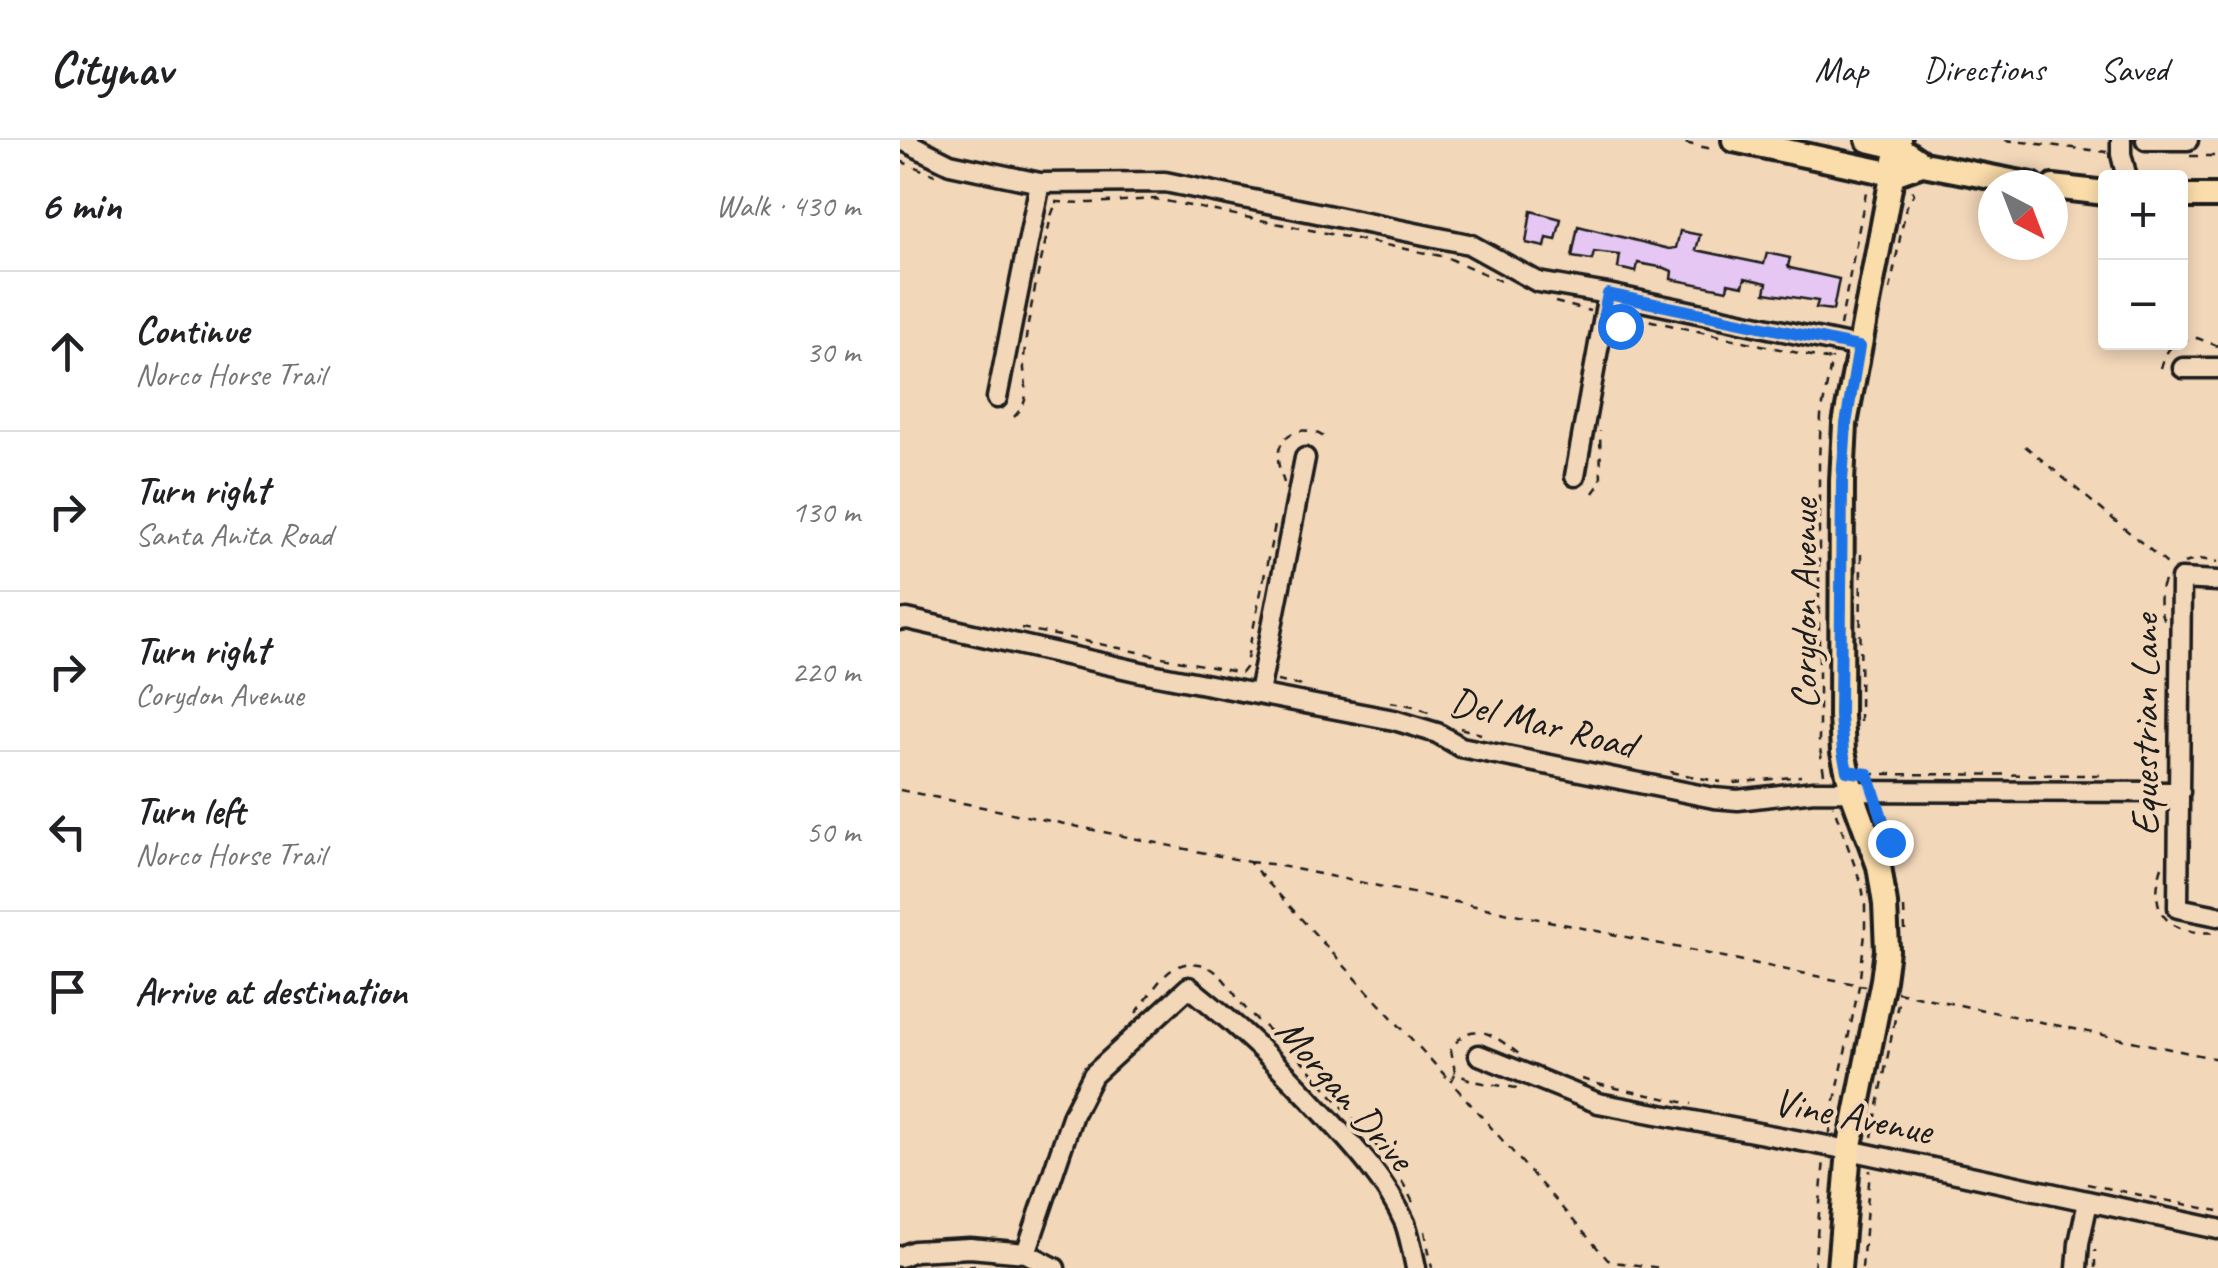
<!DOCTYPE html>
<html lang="en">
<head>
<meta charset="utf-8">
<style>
	body { margin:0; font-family:Caveat,sans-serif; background:#f6f6f6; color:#202124 }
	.controls { position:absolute; right:30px; top:30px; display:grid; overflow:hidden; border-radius:10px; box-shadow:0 5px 15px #0003 }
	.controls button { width:90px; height:90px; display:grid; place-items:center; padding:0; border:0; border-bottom:2px solid #e0e0e0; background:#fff; color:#202124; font:50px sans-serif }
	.compass { position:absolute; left:1078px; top:30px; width:90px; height:90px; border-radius:50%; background:#fff; box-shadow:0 5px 15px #0003; rotate:138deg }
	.stop { position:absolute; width:30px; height:30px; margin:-22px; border:8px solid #1a73e8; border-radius:50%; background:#fff }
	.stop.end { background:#1a73e8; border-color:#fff; box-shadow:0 2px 10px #0008 }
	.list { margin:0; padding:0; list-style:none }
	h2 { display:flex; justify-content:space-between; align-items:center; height:130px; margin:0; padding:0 40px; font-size:42px }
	h2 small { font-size:32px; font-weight:400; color:#757577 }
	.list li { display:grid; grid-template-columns:65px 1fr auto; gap:30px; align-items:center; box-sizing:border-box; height:160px; padding:0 40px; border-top:2px solid #e0e0e0 }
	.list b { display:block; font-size:38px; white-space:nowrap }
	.list p { margin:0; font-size:32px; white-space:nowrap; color:#757577 }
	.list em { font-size:32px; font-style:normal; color:#757577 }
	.icon { flex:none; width:55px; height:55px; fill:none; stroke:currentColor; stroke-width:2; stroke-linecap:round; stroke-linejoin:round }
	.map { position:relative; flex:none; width:1318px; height:1128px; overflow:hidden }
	header { display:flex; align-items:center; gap:60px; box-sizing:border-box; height:140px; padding:0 50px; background:#fff; border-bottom:2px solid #e0e0e0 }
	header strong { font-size:48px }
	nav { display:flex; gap:55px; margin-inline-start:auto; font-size:35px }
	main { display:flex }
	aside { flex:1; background:#fff }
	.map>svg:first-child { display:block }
	.building { fill:#e6c7f4; stroke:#1c1c1c; stroke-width:2.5 }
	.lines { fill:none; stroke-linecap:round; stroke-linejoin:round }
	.minor-casing { stroke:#1c1c1c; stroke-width:25 }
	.major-casing { stroke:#1c1c1c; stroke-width:30 }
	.path { stroke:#1c1c1c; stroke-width:2.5; stroke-dasharray:8 8; stroke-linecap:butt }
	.minor { stroke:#f2d7b9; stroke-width:18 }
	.major { stroke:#fbddab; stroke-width:22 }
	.route { stroke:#1a73e8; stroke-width:12 }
	.labels { text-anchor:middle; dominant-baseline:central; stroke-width:8; stroke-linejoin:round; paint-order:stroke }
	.street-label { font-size:40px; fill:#1c1c1c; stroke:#f2d7b9 }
</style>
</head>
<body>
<header>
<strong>Citynav</strong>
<nav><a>Map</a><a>Directions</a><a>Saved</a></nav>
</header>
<main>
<aside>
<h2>6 min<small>Walk · 430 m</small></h2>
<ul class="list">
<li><svg class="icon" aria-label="ahead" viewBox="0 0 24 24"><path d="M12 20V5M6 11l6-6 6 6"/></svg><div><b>Continue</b><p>Norco Horse Trail</p></div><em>30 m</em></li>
<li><svg class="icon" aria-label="right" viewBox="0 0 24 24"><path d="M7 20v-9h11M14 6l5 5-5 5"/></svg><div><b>Turn right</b><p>Santa Anita Road</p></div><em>130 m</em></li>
<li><svg class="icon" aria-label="right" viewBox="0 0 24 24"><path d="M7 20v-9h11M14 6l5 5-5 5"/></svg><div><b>Turn right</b><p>Corydon Avenue</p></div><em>220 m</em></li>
<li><svg class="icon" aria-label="left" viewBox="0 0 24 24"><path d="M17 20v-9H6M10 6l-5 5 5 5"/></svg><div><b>Turn left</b><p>Norco Horse Trail</p></div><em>50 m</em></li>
<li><svg class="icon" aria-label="arrive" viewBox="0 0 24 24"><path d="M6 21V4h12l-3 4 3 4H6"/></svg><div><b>Arrive at destination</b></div></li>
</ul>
</aside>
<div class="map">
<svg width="1318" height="1128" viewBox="0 0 1318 1128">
	<rect width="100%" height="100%" fill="#f2d7b9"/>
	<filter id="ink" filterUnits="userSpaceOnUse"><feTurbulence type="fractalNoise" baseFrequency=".01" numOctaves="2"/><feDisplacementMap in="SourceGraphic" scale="20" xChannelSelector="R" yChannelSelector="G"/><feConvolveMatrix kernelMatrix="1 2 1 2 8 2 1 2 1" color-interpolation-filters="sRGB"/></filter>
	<g filter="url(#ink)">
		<path class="building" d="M631,71L661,79L656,100L647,98L645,107L626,103Z
			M678,86L769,109L776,108L780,91L800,95L796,110L864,124L867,113L890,118L888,126L890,128L939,139L933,170L916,168L918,161L865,153L867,143L845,138L843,146L828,143L827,150L771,139L772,131L765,128L738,123L736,132L718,128L720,115L694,112L692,120L672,117Z"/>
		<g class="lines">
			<g class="minor-casing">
				<path id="minor" d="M2,0L50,24L140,43L265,42L569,104L638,142L708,154L959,207
					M1221,0V14L1227,38
					M1246,0H1288
					M1283,228H1318
					M97,258L140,43
					M675,336L708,154
					M1318,441L1281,439L1278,768L1318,776
					M0,480L7,479L241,532L494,580L537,593L561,607L814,658L838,660L914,651L1280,652
					M359,553L405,318
					M579,915L698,963L949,1010L1318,1089
					M126,1113L173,974L193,935L289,847C340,887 379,925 423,973C454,1006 486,1041 505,1083C510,1097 513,1114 516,1128
					M0,1117L14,1111L70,1108L126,1113L155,1128
					M1177,1128L1179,1103L1188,1062"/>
			</g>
			<g class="major-casing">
				<path id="major" d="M834,0L994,34L1022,24
					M968,0L998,7L1023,24L1132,45
					M1153,47L1206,53
					M1280,56H1318
					M939,1128L949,1010L983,840L987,810L985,764L979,726L952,652L943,612L941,576L942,341L945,284L999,0"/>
			</g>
			<path class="path" d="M770,0L817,10
				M1105,0L1207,12
				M1290,16H1318
				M0,21L35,35
				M155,62L190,63L255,59L546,117L605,143
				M990,150L1006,67L1014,54L1012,50
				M655,162L690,171
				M718,177L738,178L930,220
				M940,186L967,47
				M716,200L724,179
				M1280,201L1297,198L1318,206
				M1261,228C1264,217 1267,208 1278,202
				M114,277C135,256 122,243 124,218C127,174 142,120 151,76L156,63
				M1125,306L1272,428
				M384,343C382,335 378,327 378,319C378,291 406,283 425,298
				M693,353L701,342L700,291
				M1284,423L1300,419L1318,422
				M1264,441C1258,455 1258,467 1264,481
				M121,488L341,533L345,528L375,385
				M377,541L403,546
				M490,562L514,566L535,575
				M960,582L961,410
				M560,588L581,594
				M770,632L821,642
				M924,634L919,602V320L921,276L932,218
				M968,634L1205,635
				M834,643L901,636
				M0,650L349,722L551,942
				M979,667L987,692
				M349,722L371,724L965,846
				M1262,727C1246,775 1271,796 1318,792
				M1004,768L1005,790
				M997,852L1318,919
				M236,873C253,853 267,818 299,824C324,829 332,855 348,871C363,886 379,899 394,913C411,929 425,948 441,965C469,997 497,1026 514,1065
				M555,934L551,942L708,1120L714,1122L762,1128
				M682,939L697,944L792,964
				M617,948C596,944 574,945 555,932L551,910C571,875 596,897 619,914
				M930,993L931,980L959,846L965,794V766L962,746L933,665
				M972,997L999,858
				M1187,1044L1318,1071
				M525,1091L532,1128
				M37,1128L75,1125
				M914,1128L924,1020
				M962,1128L970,1030
				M1195,1128V1110"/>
			<use href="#minor" class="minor"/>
			<use href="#major" class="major"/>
		</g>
	</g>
	<g class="lines" filter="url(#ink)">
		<path class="route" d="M720,186L724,178L704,174L708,154L959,207L946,284L942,341L940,576L943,612L947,631L968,634L990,702"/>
	</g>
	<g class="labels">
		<g class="street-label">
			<text transform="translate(904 464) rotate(-90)">Corydon Avenue</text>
			<text transform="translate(643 583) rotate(14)">Del Mar Road</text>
			<text transform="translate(1245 585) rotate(-90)">Equestrian Lane</text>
			<text transform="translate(445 954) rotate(49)">Morgan Drive</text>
			<text transform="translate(953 976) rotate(11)">Vine Avenue</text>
		</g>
	</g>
</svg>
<div class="controls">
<button>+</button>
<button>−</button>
</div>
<svg class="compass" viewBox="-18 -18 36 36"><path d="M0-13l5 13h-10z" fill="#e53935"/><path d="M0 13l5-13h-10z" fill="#757577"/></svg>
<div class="stop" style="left:720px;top:186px"></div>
<div class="stop end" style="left:990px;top:702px"></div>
</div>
</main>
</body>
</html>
